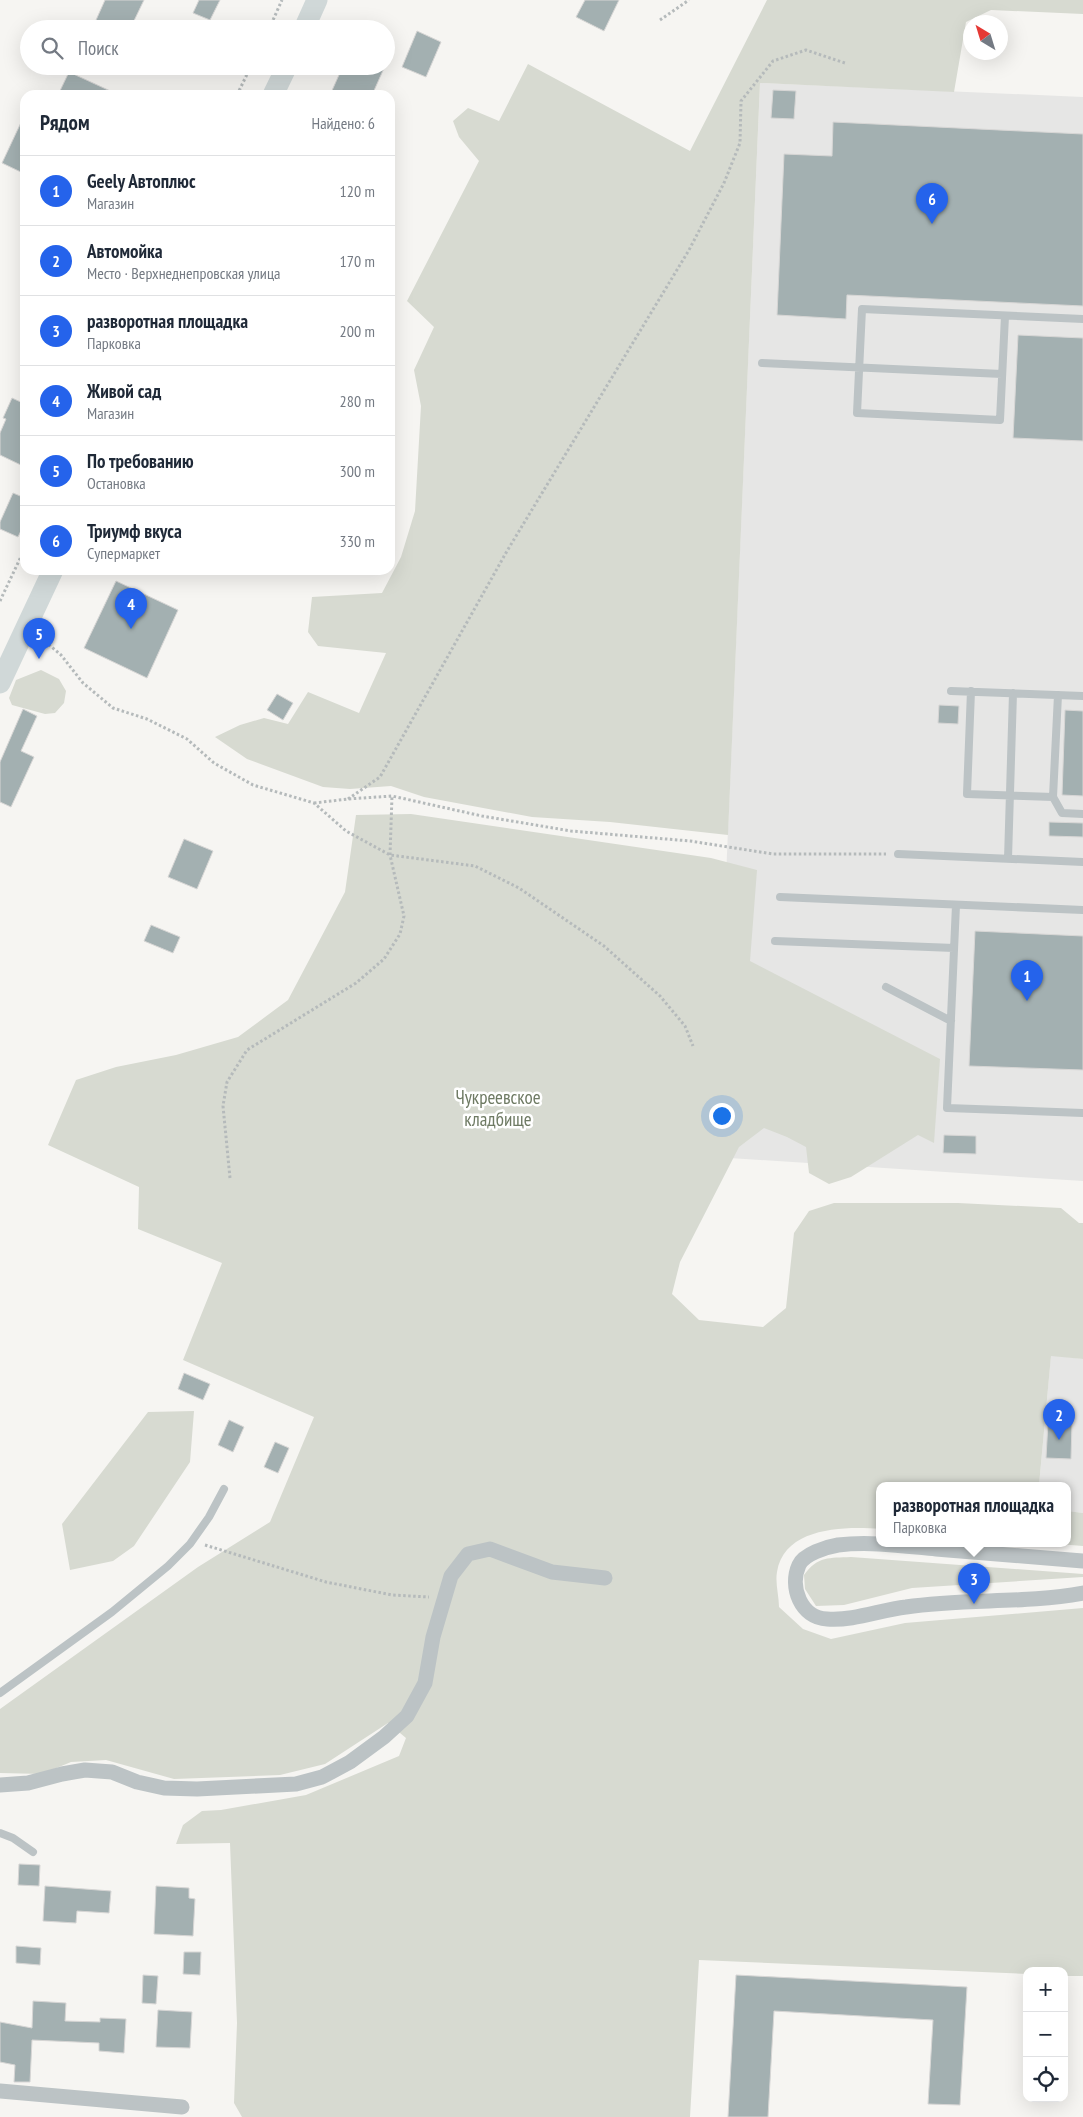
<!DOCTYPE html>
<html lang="ru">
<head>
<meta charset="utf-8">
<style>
	body { margin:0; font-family:"PT Sans Narrow",sans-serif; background:#f2f2f3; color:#1f2937 }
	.controls { position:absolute; right:15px; bottom:15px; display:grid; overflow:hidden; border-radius:10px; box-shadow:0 5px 20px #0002 }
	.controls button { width:45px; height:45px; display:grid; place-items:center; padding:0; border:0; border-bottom:1px solid #e0e1e3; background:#fff; color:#1f2937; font:25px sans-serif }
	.compass { position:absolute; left:963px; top:15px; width:45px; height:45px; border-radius:50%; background:#fff; box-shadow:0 5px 20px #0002; rotate:322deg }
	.you { position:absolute; left:721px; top:1115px; width:18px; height:18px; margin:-12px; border:4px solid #fff; border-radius:50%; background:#1a73e8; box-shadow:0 0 0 8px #1a73e833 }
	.badge { display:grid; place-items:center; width:32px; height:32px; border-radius:50%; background:#2563eb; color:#fff; font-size:16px; font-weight:700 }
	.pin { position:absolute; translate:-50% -41px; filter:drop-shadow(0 1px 2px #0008) }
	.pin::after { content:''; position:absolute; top:26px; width:18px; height:15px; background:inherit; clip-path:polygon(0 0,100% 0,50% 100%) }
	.popup { position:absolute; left:876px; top:1482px; width:195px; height:65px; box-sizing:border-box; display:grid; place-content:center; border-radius:10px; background:#fff; filter:drop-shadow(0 1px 4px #0005); font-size:16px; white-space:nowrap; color:#747a83 }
	.popup b { font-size:19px; color:#1f2937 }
	.popup::after { content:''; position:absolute; left:50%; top:100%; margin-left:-10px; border:10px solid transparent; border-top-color:#fff }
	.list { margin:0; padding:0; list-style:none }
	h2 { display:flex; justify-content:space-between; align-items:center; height:65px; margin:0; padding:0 20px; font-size:21px }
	h2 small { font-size:16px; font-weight:400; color:#747a83 }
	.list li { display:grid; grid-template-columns:32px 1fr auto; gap:15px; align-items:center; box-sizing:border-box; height:70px; padding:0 20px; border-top:1px solid #e0e1e3 }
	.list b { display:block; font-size:19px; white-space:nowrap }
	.list p { margin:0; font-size:16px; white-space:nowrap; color:#747a83 }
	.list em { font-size:16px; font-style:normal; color:#747a83 }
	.icon { flex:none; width:28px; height:28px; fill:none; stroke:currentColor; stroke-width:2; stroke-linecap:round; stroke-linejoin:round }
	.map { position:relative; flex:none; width:1083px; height:2117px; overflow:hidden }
	.search { position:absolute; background:#fff; box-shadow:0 5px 20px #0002; left:20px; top:20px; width:375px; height:55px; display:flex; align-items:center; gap:12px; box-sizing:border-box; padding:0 18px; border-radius:28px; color:#747a83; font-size:19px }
	.panel { position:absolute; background:#fff; box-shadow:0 5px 20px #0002; left:20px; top:90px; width:375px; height:485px; border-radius:15px }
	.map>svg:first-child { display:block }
	.built { fill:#e6e6e5 }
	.green { fill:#d7dad1 }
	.building { fill:#a3b0b1; stroke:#d7d6d5 }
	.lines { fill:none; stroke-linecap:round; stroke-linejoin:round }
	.path { stroke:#b5babb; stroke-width:3; stroke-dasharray:2.5 2.5; stroke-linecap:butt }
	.lane { stroke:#bcc3c5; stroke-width:8 }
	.street { stroke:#bcc3c5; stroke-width:15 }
	.secondary { stroke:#d0d8d8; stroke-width:21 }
	.labels { text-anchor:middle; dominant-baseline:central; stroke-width:5; stroke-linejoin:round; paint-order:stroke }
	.park-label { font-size:19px; fill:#6e7a63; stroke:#fff }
</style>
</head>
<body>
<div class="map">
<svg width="1083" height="2117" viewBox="0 0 1083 2117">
	<rect width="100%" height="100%" fill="#f6f5f2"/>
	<path class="built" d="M760,83L1083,97V1181L714,1157Z
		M1051,1355L1083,1359V1513L1068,1511V1485H1039Z"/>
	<path class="green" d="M767,0H1083V14L991,10L966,22L954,92L760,83L728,835L610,822L532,817L424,797L391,786L350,789L323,787L247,759L215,737L240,725L264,718L288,724L308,692L359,713L386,653L318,646L308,632L312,597L382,593L401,557L415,511L421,406L414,370L434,327L407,301L479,161L459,137L453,121L468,108L499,121L528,64L690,151Z
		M41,670L59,679L66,691L64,703L55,713L45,714L12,705L9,698L16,680Z
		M411,814L711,858L757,870L750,961L940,1059L934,1143L918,1135L851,1177L829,1184L809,1173L806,1147L787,1137L764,1128L739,1147L680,1262L672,1294L699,1320L763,1327L786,1308L794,1233L809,1211L834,1203H958L1061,1208L1079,1223H1083V1359L1051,1356L1039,1485H880V1529C845,1526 784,1527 777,1572C775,1583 779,1596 779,1607L803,1629L831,1639L905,1623L1083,1608V1976H1064V1971H1027V1974L699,1960L690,2117H242L234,2103L237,2023L230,1843L176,1844L183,1825L202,1811L221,1810L306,1795L399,1756L406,1738L388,1723L325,1764L280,1775L174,1779L106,1760L71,1762L42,1774L0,1773V1709L198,1567L270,1522L314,1417L183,1360L222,1263L138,1229L139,1187L48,1145L76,1080L116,1067L176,1055L238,1037L288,1000L345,892L356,815Z
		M194,1411L190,1462L134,1546L113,1561L70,1570L62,1524L148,1412Z
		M1068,1511L1083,1513V1546L1046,1543H1068Z
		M851,1557L1083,1574V1577L912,1588L844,1605L816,1606L805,1589L804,1575C818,1556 829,1558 851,1557Z"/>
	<path class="building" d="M105,0H144L130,29H92Z
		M199,0H220L210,20L193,13Z
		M585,0H619L604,31L576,17Z
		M417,31L441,42L426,77L402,67Z
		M343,66H385L372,95H330Z
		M69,72L119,95H58Z
		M773,90L796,91L794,119L771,118Z
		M25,114V174L2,163Z
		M833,122L1083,134V306L847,295L846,319L777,315L784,154L832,156Z
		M1018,335L1083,338V441L1013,438Z
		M12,398L25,404V467L0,455V433L6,419L3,418Z
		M13,493L25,498V522L18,537L0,529V522Z
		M116,581L178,610L147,678L84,648Z
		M277,694L293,703L283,720L267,710Z
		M939,705L959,706L958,724L938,723Z
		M23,709L37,716L21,751L34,757L11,807L0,802V762Z
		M1065,710L1083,711V796L1062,795Z
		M1049,822L1083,823V837L1049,836Z
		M184,839L213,851L197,889L168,877Z
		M151,925L180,937L173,953L144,941Z
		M975,931L1083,936V1070L969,1066Z
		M944,1135L976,1136V1154L943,1153Z
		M184,1373L210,1384L203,1400L178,1389Z
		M229,1420L244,1427L233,1452L218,1445Z
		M1048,1422L1072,1423L1071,1459L1046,1458Z
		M275,1442L289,1448L278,1473L264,1467Z
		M19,1864L40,1865L39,1886L18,1885Z
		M45,1886L111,1891L109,1913L77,1911L76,1923L43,1921Z
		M156,1886L189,1888V1898L195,1899L193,1936L154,1934Z
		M16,1946L41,1948L40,1965L16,1963Z
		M184,1952H201L200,1975L183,1974Z
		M143,1975L158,1976L156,2004L142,2003Z
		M736,1975L967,1987L960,2105L928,2104L933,2020L774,2011L768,2117H728Z
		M33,2001L66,2003L65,2021L100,2022V2018L126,2019L124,2053L99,2051V2043L32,2040L30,2082H14L15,2065L0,2062V2022L32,2028Z
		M158,2010L192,2012L190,2048L156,2047Z"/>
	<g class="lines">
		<path class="path" d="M660,20L689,0
			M269,29L282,0
			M237,95L251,66
			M0,601L25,548
			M41,638L61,655L83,683L113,708L147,719L187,739L214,763L253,785L314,803L346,831L390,855L475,866L519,888L604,946L660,996L685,1026L693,1046
			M348,799L380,777L507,551L689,250L724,183L740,143L741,101L773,61L806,50L845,63
			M314,803L348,799L392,796L482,816L571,831L690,841L773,854H886
			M230,1178L223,1106L227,1082L247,1050L356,983L384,959L400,934L404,916L390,855L392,796
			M205,1545L326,1582L392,1595L429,1597"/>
		<path class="lane" d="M1005,316L1000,420L857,413L862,309L1083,319
			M762,363L1002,374
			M951,691L1083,696
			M971,691L967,794L1053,797L1058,695
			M1053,797L1062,813L1083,814
			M898,854L1083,862
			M1008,859L1013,693
			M780,897L1083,910
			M956,905L947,1108L1083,1113
			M775,941L954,948
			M886,987L951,1021
			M0,1693L112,1612L168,1566L190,1544L209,1517L224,1489
			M0,1833L13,1838L33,1852"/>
		<path class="street" d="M1083,1561C1034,1557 985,1553 936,1549C904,1546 870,1541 838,1545C826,1547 804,1554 799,1565C789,1587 801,1618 827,1619C854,1621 880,1610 906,1607C965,1598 1025,1604 1083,1593
			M0,1785L28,1783L62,1774L85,1770L112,1772L137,1782L164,1788L197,1789L296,1784L322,1777L350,1762L384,1737L407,1716L425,1683L433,1637L451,1576L468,1554L490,1549L552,1572L605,1578
			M0,2091L182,2107"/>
		<path class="secondary" d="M304,29L317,0
			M273,95L287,66
			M0,683L53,570"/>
	</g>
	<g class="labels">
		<g class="park-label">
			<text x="498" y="1097">Чукреевское<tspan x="498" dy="22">кладбище</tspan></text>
		</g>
	</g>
</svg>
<div class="controls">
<button>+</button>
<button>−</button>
<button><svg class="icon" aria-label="locate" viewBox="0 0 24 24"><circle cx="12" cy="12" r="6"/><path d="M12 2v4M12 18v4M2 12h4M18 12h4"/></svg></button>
</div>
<svg class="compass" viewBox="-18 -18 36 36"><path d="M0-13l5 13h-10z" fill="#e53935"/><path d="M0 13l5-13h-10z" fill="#747a83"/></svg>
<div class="you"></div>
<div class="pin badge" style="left:1027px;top:1001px">1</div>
<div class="pin badge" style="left:1059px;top:1440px">2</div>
<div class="pin badge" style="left:974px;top:1604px">3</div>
<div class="popup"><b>разворотная площадка</b>Парковка</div>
<div class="pin badge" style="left:131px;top:629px">4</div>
<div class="pin badge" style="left:39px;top:659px">5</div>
<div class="pin badge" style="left:932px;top:224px">6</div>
<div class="search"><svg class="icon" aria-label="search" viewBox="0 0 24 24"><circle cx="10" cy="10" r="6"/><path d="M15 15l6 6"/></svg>Поиск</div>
<section class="panel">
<h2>Рядом<small>Найдено: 6</small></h2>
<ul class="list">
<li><span class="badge">1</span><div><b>Geely Автоплюс</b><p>Магазин</p></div><em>120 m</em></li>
<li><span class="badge">2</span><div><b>Автомойка</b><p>Место · Верхнеднепровская улица</p></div><em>170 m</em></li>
<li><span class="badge">3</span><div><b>разворотная площадка</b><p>Парковка</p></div><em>200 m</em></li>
<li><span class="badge">4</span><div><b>Живой сад</b><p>Магазин</p></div><em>280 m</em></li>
<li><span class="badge">5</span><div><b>По требованию</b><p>Остановка</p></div><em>300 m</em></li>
<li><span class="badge">6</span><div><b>Триумф вкуса</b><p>Супермаркет</p></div><em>330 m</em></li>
</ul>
</section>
</div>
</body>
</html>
